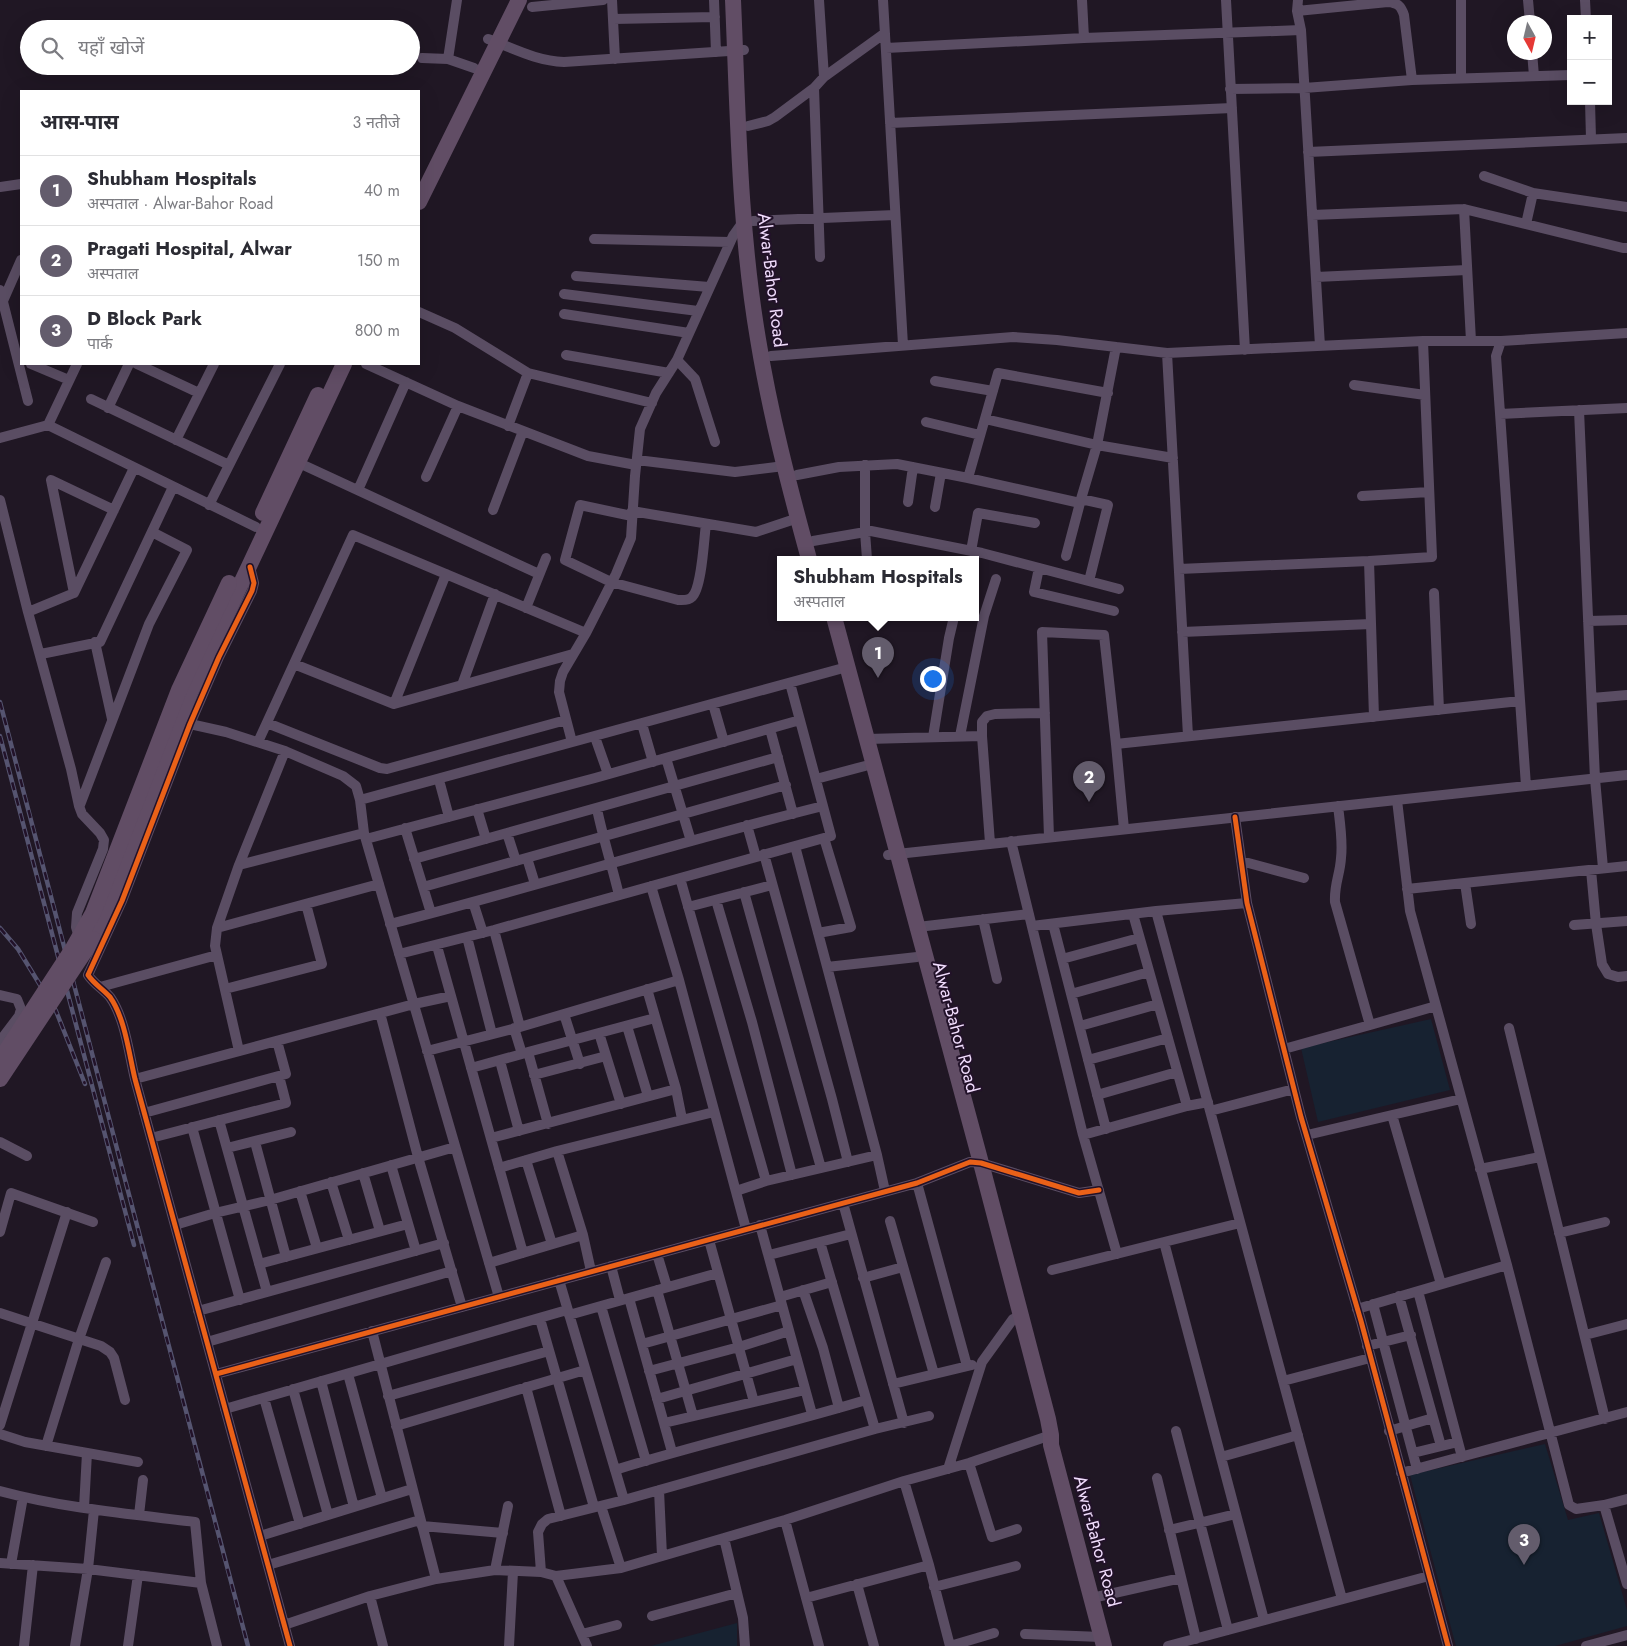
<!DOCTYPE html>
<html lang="hi">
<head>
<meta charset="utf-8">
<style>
	body { margin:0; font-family:Jost,"Noto Sans Devanagari",sans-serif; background:#f2f2f3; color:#2b2b33 }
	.controls { position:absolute; right:15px; top:15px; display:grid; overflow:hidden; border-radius:0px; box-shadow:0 5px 20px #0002 }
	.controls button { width:45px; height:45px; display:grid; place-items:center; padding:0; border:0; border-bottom:1px solid #e1e1e2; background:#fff; color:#2b2b33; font:25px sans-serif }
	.compass { position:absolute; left:1507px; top:15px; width:45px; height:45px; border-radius:50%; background:#fff; box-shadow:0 5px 20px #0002; rotate:172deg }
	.you { position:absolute; left:932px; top:678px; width:18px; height:18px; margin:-12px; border:4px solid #fff; border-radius:50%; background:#1a73e8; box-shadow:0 0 0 8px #1a73e833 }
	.badge { display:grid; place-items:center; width:32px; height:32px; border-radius:50%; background:#635c6c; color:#fff; font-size:16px; font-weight:700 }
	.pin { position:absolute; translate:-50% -41px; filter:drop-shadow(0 1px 2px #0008) }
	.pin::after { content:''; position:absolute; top:26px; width:18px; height:15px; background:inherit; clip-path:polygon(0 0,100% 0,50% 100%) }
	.popup { position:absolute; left:777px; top:556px; width:202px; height:65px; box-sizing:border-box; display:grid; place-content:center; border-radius:0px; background:#fff; filter:drop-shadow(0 1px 4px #0005); font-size:16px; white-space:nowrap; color:#7c7c81 }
	.popup b { font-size:19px; color:#2b2b33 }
	.popup::after { content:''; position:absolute; left:50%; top:100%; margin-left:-10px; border:10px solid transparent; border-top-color:#fff }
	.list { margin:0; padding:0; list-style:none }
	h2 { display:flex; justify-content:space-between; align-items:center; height:65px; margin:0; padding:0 20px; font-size:21px }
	h2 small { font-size:16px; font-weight:400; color:#7c7c81 }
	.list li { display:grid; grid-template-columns:32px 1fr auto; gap:15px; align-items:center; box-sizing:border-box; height:70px; padding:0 20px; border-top:1px solid #e1e1e2 }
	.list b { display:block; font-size:19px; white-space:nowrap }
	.list p { margin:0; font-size:16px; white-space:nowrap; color:#7c7c81 }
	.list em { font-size:16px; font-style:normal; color:#7c7c81 }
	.icon { flex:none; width:28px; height:28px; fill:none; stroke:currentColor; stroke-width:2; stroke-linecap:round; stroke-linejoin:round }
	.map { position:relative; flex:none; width:1627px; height:1646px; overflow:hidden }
	.search { position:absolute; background:#fff; box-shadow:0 5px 20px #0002; left:20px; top:20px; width:400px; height:55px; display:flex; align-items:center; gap:12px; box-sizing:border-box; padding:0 18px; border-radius:28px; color:#7c7c81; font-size:19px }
	.panel { position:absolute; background:#fff; box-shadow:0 5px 20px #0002; left:20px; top:90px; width:400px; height:275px; border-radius:0px }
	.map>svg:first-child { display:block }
	.green { fill:#172231 }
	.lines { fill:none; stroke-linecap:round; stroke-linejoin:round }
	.street { stroke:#5a4d63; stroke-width:10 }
	.primary { stroke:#614d65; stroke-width:16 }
	.rail-casing { stroke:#555470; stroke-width:4.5 }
	.rail { stroke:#221229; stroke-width:2.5; stroke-dasharray:8; stroke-linecap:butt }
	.primary-bridge { stroke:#614d65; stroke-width:16 }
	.cycleway-casing { stroke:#221229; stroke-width:8 }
	.cycleway { stroke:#ea6118; stroke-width:5 }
	.labels { text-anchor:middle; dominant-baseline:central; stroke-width:4; stroke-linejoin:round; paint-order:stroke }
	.street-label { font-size:18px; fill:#f1ddfd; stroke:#221229 }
</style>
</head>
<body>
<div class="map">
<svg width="1627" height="1646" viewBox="0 0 1627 1646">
	<rect width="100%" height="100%" fill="#201724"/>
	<path class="green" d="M1431,1019L1450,1090L1318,1122L1301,1048Z
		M1545,1444L1568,1520L1599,1513L1627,1610V1626L1555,1646H1456L1410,1475Z
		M737,1623V1646H651Z"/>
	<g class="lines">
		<path class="street" d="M612,0L615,59
			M714,0L716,52
			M819,0L824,77
			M883,0L903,345
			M1082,0L1084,38
			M1226,0L1245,350
			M1461,0V78
			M1528,0L1530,22
			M1585,0L1586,19
			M532,7L603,0
			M1297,11L1298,0
			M613,19L715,17
			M488,39C513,48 536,61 564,62L744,50
			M886,48L1084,38L1301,30
			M1532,52L1534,76
			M422,58L448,59L474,68
			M448,59L457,0
			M814,88L820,257
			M1230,89L1304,88L1412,80L1571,75
			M1590,101L1591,139
			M890,123L1232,108
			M748,126L768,121L775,117L814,88L824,77L885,33
			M1308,152L1627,138
			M1484,176L1533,193L1627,207
			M0,187L21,184
			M1464,209L1471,341
			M1312,215L1464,209L1623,248H1627
			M753,221L895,215
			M1526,224L1533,193
			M594,239L730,242
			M576,276L709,287
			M1316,277L1467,270
			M0,290L28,401
			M564,294L698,311
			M3,301L21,260
			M419,312L455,328L528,373L652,403
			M564,314L689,333
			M1320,346L1301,30L1297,11L1388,2C1398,3 1401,6 1404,15L1412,80
			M1167,353L1188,736
			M566,355L669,373
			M771,356L1013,337L1057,340L1167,353L1423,341H1501
			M677,360L695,379L715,442
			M31,364L69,380
			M137,364L199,393
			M366,364L458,406L588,456L636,465
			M935,381L993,391
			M1354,385L1425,395
			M91,399L229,465
			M108,408L129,364
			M1579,410L1595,779L1603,868
			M1500,414L1627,408
			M985,419L1097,445L1173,458
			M926,422L980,435
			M48,425L256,527
			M508,426L528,373
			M0,438L48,425L77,364
			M176,440L214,364
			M637,460L735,472L784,466
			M299,463L539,574
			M865,465V532L867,559
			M797,475L839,467L897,464L968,478L1080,503L1066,556
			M426,477L458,406
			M968,478L998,373L1108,393
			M358,490L406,382
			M1362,496L1429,492
			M0,500L28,612L71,769L79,806L82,814L100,833L104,840L103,849L77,913L76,927L79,937
			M908,502L913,467
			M209,505L280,364
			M935,507L941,473
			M493,510L523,431
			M632,511L756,532L798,518
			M632,516L580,505L565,560L611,582L678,600C683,600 688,601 692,597C702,588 704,538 706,524
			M813,541L871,531L982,553L1119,589
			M971,551L978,513L1035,523
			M250,567L254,583L252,591L219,657L190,724L122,901L88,975C94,984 103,989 110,997C125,1018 129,1054 135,1079L290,1646
			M1039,568L1034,592L1114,611
			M1179,569L1369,561
			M1089,581L1108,505L1081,499L1097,445L1116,347
			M74,593L51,480L114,510
			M1434,593L1439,710
			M526,608L546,558
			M28,612L74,593L134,468
			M1588,621L1627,620
			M1182,632L1371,624
			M95,642L112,719
			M41,654L100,642L173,487
			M294,664L394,704L573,654
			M462,685L495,594
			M1592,698L1627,695
			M394,704L446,574
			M713,704L724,742
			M1374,717L1369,561L1432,557L1423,341
			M267,723L380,768L387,769L566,720
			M190,724L226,732L285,751L343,776L356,786L360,800L847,667
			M642,724L653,762
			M770,729L793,814
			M960,736L984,616L996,579
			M982,736L990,843
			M595,737L608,774
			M933,737L949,638L954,617
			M867,739L982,736V722L987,716L995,714L1045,713
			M258,742L353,535L586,633
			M572,742L559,692L560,681L563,672L586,633L616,574L631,538L635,476L640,429L656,393L677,360L733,236L743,222
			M666,758L691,841
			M816,779L865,766
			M439,780L449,817
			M1526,786L1496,356L1501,341L1627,333
			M360,800L364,833L499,1297
			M1397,800L1410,911L1507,1265L1569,1505L1576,1509L1604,1505L1627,1584
			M80,805L149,624L187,550L152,532
			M1338,806C1340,823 1343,841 1341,858C1340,875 1334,884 1335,902L1370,1025L1436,1006
			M477,809L486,839
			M597,809C603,838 612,866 619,895
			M1235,817L1247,903L1301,1117L1361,1321L1448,1646
			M747,825L756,857
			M405,828L431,913
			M1124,829L1116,744L1520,701
			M507,833L516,861
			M1049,837L1042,632L1104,635L1116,744
			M366,839L595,778L800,720
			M1011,841L1083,1135L1117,1254
			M795,846L877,1155L885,1191
			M764,854L832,1099L848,1162
			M888,855L1627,775
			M527,858L535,884
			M414,859L778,757
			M1241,861L1304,878
			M239,865L364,833
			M1591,870L1596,924L1602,964L1608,974L1618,977L1627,976
			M680,878L766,1181
			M1465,883L1471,924
			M651,886L679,980L746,1229
			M423,887L786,785
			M1407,889L1627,866
			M744,892L821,1168
			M716,900L752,1022L792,1175
			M473,902L483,933
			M688,907L772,885
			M1156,911L1342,1599
			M1133,914L1187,1106
			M983,919L997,979
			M390,924C535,887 678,842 823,806
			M1053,924L1106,1129
			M1574,925L1627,921
			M1032,926L1156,911L1247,903
			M918,927L1029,914
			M217,928L379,884
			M494,930L520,1027
			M818,933L851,927L824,838
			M467,937L492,1034
			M437,946L523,1253
			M399,954L494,930L831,836L790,683
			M1062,959L1139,938
			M827,967L917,957
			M100,987L217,955
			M225,989L322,964L306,904
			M647,989L676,1089L682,1119
			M1071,994L1149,972
			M0,995L17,999L21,1009L19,1016L0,1041
			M380,1013L418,1157L462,1307
			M564,1014L580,1064
			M627,1026L648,1096
			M1080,1026L1158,1004
			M1509,1028L1605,1419
			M599,1033L621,1104
			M1284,1049L1370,1025
			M239,1051L215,946L217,928L239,865L285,751
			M427,1051L520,1027L679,980
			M1088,1060L1168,1038
			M500,1061L519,1131
			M471,1068L522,1054L514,1028
			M534,1075L606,1056
			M135,1079L414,1004L451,996
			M1097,1095L1177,1072
			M1210,1111L1294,1089
			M144,1113L286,1074L277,1041
			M1392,1115L1461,1099
			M219,1120L267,1292
			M548,1124L528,1052L655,1018
			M192,1127L240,1300
			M1083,1135L1187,1106L1208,1102
			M1307,1135L1392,1115L1441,1284
			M151,1138L286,1103L279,1076
			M491,1138L676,1089
			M0,1142L27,1156
			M255,1142L286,1257
			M227,1148L291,1132
			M557,1151L583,1235L591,1271
			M526,1160L552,1244
			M391,1165L416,1251
			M499,1168L557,1151L714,1112
			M1480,1169L1540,1157
			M363,1173L380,1231
			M331,1182L349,1240
			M917,1183L967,1366
			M300,1191L317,1248
			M736,1191L766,1181L877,1155
			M843,1203L904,1423
			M890,1221L934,1374
			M175,1225L215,1213L270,1200L455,1147
			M760,1225L812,1414
			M0,1232L11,1193L93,1222
			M1559,1233L1605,1222
			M709,1240L754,1402
			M820,1242L875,1429
			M1164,1242L1264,1620
			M657,1254L667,1287
			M769,1255L851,1234
			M489,1263L583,1235
			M259,1264L408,1224
			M611,1266L620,1300
			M1052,1270L1240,1223
			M863,1278L903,1267
			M559,1280L624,1500
			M657,1290L693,1416
			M803,1290L823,1348L839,1408
			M1418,1291L1462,1457
			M1399,1296L1441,1446
			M780,1297L832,1282
			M629,1298L672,1452
			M1373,1304L1417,1469
			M601,1306L646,1461
			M1357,1309L1507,1265
			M198,1311L444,1243
			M0,1313L101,1346L110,1352L114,1358L125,1400
			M569,1315L718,1273
			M540,1319L594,1507
			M372,1331L436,1579
			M1585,1335L1627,1324
			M207,1342L452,1271
			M642,1344L782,1305
			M1367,1346L1411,1335
			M649,1371L739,1347L789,1331
			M216,1374L917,1183L970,1162L981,1163L1079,1193L1099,1190
			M348,1374L382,1498
			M321,1381L354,1507
			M1283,1381L1370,1358
			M893,1384L972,1365
			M526,1387L561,1516
			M293,1389L328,1515
			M388,1396L549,1351
			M264,1398L300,1524
			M657,1399L797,1359
			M225,1409L567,1310
			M664,1423L805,1390
			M0,1425L67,1212
			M396,1426L585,1370
			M1176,1431L1228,1630
			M1389,1431L1433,1418
			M0,1434L25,1442L138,1462
			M46,1446L79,1339L106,1262
			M1413,1453L1458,1442
			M1221,1457L1298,1435
			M969,1463L992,1537L1017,1529
			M948,1469L982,1362L1013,1319
			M615,1470C698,1444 783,1425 866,1400
			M1401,1473L1627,1412
			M1157,1478L1196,1639
			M904,1481L929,1565L950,1646
			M659,1490L662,1556
			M0,1491C63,1508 130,1514 195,1522L201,1583L217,1646
			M1604,1505L1627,1499
			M601,1506L621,1568
			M84,1508L87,1453
			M139,1515L143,1480
			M785,1520L819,1646
			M422,1526L503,1533
			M1169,1530L1236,1514
			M260,1536L412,1489
			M0,1563L88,1569L201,1583
			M11,1564L23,1497
			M268,1565L420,1520
			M495,1570L508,1506
			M541,1572L538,1532L542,1524L548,1519L624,1500L875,1429L929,1416
			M556,1576L621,1568L724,1538
			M857,1584L874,1646
			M934,1587L1016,1566
			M370,1596L383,1646
			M806,1598L929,1565
			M1092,1598L1181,1578
			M652,1616L737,1593
			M284,1625L370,1596L436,1579L495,1570L541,1572L556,1576L587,1646
			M582,1634L617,1625
			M1025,1634L1101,1637
			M24,1646L33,1565
			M75,1646L88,1569L94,1510
			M128,1646L138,1575
			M509,1646L513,1572
			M745,1646L743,1618L724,1538L785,1520L904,1481L969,1463L1051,1435
			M950,1646L994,1633
			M1168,1646L1429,1576
			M1586,1646L1627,1635"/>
		<path class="primary" d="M733,0C738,113 739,227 758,339C770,413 789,486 809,559
			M419,202L519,0
			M263,513L318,395
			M834,617L981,1163L1048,1419L1051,1435V1445L1104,1646
			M93,939L113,893L191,690L344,364"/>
		<g class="rail-casing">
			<path id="rail" d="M0,702C83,1016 164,1332 248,1646
				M0,736L134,1245
				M0,928L18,949L56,1011L85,1084"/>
		</g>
		<use href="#rail" class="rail"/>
		<path class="primary-bridge" d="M0,1060L72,950L93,913L179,690L229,583
			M0,1079L93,939"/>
		<g class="cycleway-casing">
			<path id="cycleway" d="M250,567L254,583L252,591L219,657L190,724L122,901L88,975C94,984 103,989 110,997C125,1018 129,1054 135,1079L290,1646
				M1235,817L1247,903L1301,1117L1361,1321L1448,1646
				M216,1374L917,1183L970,1162L981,1163L1079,1193L1099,1190"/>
		</g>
		<use href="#cycleway" class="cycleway"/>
	</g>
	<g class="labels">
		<g class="street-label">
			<text transform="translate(772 280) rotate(83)">Alwar-Bahor Road</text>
			<text transform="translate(956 1027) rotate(75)">Alwar-Bahor Road</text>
			<text transform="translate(1097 1541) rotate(75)">Alwar-Bahor Road</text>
		</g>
	</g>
</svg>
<div class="controls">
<button>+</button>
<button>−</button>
</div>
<svg class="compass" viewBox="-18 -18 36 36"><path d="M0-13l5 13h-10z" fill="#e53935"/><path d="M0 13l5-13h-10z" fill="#7c7c81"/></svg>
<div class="you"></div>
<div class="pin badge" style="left:878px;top:678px">1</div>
<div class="popup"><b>Shubham Hospitals</b>अस्पताल</div>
<div class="pin badge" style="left:1089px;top:802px">2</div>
<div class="pin badge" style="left:1524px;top:1565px">3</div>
<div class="search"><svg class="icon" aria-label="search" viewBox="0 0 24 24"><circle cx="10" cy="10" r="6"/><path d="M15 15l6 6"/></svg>यहाँ खोजें</div>
<section class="panel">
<h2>आस-पास<small>3 नतीजे</small></h2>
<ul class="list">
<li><span class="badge">1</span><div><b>Shubham Hospitals</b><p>अस्पताल · Alwar-Bahor Road</p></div><em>40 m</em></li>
<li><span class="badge">2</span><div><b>Pragati Hospital, Alwar</b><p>अस्पताल</p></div><em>150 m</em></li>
<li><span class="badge">3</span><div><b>D Block Park</b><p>पार्क</p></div><em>800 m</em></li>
</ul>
</section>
</div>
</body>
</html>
